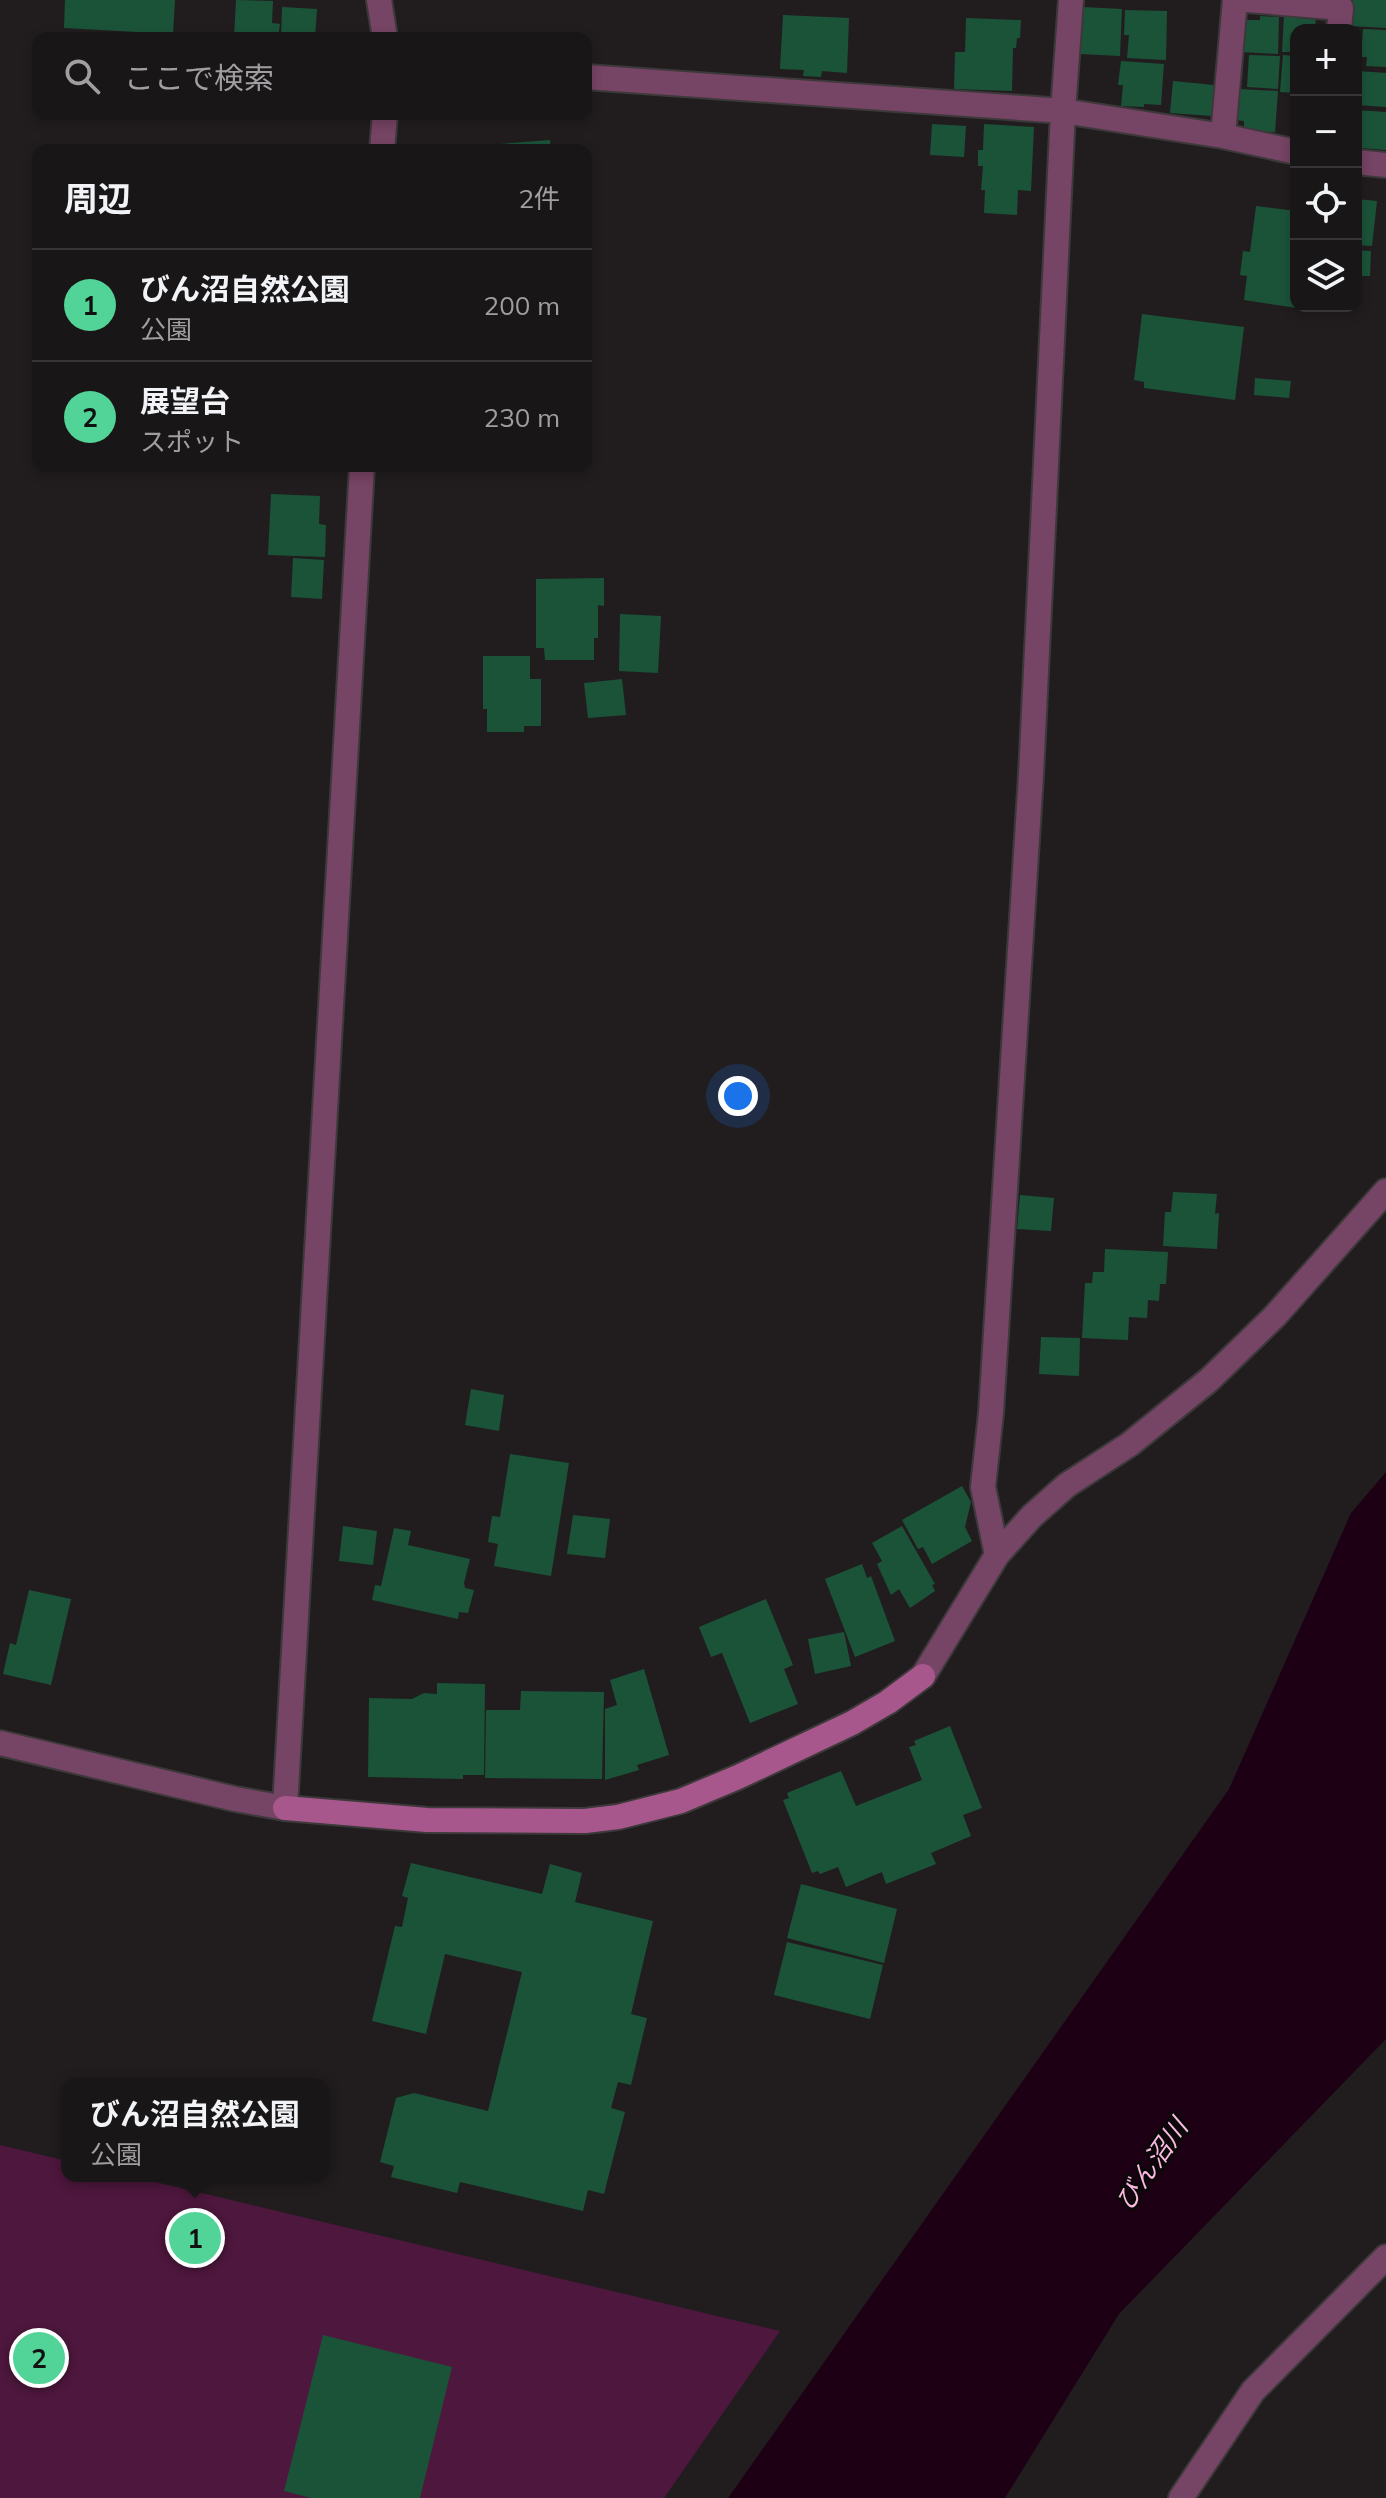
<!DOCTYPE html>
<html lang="ja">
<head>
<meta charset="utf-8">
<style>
	body { margin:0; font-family:Mulish,"Noto Sans JP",sans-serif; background:#221f20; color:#f1f3f6 }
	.controls { position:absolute; right:24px; top:24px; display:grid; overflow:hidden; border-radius:16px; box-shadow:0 4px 12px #0003 }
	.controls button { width:72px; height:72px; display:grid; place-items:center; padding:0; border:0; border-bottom:2px solid #373536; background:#191617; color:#f1f3f6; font:40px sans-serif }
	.you { position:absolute; left:738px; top:1096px; width:28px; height:28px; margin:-20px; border:6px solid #fff; border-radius:50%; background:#1a73e8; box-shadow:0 0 0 12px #1a73e833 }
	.badge { display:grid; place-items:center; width:52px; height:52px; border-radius:50%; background:#52d397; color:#111; font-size:26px; font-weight:700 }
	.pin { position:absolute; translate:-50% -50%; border:4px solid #fff; box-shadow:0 2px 8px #0006 }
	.popup { position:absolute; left:61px; top:2078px; width:268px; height:104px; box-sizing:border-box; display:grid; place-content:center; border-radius:16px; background:#191617; filter:drop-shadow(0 2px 6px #0005); font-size:26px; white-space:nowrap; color:#9f9fa1 }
	.popup b { font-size:30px; color:#f1f3f6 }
	.popup::after { content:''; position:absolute; left:50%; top:100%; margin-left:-16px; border:16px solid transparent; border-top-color:#191617 }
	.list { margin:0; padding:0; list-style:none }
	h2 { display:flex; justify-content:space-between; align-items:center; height:104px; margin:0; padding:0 32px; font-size:34px }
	h2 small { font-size:26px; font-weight:400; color:#9f9fa1 }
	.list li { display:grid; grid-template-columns:52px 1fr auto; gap:24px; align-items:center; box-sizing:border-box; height:112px; padding:0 32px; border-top:2px solid #373536 }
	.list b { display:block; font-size:30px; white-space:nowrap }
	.list p { margin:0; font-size:26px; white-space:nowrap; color:#9f9fa1 }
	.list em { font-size:26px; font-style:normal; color:#9f9fa1 }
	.icon { flex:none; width:44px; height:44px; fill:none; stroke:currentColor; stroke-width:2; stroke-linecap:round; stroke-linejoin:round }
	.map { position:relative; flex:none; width:1386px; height:2498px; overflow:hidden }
	.search { position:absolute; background:#191617; box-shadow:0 4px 12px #0003; left:32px; top:32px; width:560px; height:88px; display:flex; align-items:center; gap:20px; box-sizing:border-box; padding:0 28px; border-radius:16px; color:#9f9fa1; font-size:30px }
	.panel { position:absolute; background:#191617; box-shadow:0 4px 12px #0003; left:32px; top:144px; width:560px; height:328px; border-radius:16px }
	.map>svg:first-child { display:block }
	.green { fill:#4e173d }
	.water { fill:#1e0015 }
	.building { fill:#1b5339 }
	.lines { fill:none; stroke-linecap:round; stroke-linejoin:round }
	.street-casing { stroke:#3d393b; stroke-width:28 }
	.secondary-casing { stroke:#3d393b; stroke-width:28 }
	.street { stroke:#764464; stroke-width:24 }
	.secondary { stroke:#a7578c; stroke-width:24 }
	.labels { text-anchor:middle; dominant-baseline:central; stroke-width:6; stroke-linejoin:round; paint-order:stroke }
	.water-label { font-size:26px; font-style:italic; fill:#fbb9e1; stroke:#0a0809 }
</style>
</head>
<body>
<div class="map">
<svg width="1386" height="2498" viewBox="0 0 1386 2498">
	<rect width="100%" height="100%" fill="#211d1f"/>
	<path class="green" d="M0,2145L67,2161V2176H130L780,2331L664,2498H0Z"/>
	<path class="water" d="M1386,1472V2039L1119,2314L1005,2498H728L1229,1789L1351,1513Z"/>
	<path class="building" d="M65,0H175L173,34L64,28Z
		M236,0L273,1L272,23L280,24L278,38H234Z
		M1353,0H1386V28L1351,26Z
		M282,7L317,9L315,38H281Z
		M1082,7L1122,9L1120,56L1080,54Z
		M1125,10L1167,11L1166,60L1127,58L1129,35H1124Z
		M783,15L849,18L847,73L822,71L821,77L803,76L804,70L780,69Z
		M1284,15L1316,17L1315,30H1296V52H1282Z
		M1260,16L1279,17L1278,54L1241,52L1243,20H1260Z
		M966,18L1021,20L1020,38H1017L1016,48H1013L1012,91L954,89L955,52H965Z
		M1363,29L1386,30V67L1366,66L1367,57H1361Z
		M1249,55L1280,56L1278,89L1247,87Z
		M1283,55L1296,56V93L1280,92Z
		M1121,61L1164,64L1161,105L1144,104V107L1121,106L1123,85H1118Z
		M1358,71L1386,73V107L1356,105Z
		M1173,81L1214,85L1212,116L1170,113Z
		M1239,89L1278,91L1275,132L1244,131V121L1237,120Z
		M1356,110L1386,112V150L1361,148V145H1356Z
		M932,124L966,126L964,157L930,155Z
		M984,124L1034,127L1031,191L1018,190L1017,215L984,213L985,190H981L983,166H978V150H983Z
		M550,140L551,150H500V144Z
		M1356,199L1377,201L1372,246L1356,245Z
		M1256,206L1296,211V306H1305L1304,309L1244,300L1247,276L1240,275L1243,251L1250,252Z
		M1356,250L1371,251L1370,276H1356Z
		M1142,314L1244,327L1235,400L1144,388V382L1134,380Z
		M1255,378L1291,381L1289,398L1254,395Z
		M271,494L320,496L319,524L326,525L325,557L268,555Z
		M293,558L324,560L322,599L291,597Z
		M604,578V606L598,605V638H594V660H545L544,648H536V579Z
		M620,614L661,616L658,673L619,671Z
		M483,656H530V679H541V726H524V732H487V709H483Z
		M622,679L626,715L588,718L584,683Z
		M1173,1192L1217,1194L1215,1214L1219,1213L1217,1249L1163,1246L1165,1212H1171Z
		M1020,1195L1054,1198L1051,1231L1017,1229Z
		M1105,1249L1168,1252L1166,1284H1160L1159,1301L1148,1300L1147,1318L1129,1317L1128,1340L1082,1338L1085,1283H1092L1093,1272H1104Z
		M1041,1337L1080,1338L1079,1376L1039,1374Z
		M471,1389L504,1395L499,1431L465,1425Z
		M510,1454L569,1463L551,1576L494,1566L498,1544L488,1542L492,1516L500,1517Z
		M962,1486L971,1502L965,1527L972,1541L932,1564L923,1547L918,1549L902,1520Z
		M573,1515L610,1519L605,1558L567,1554Z
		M343,1526L377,1531L373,1565L339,1561Z
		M902,1526L935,1584L932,1585L935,1591L910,1608L899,1589L891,1595L877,1564L882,1561L872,1543Z
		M394,1528L411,1531L408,1545L470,1559L464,1583L465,1588L474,1590L468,1613L459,1612L458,1619L372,1600L375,1585L381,1586Z
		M862,1564L867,1578L871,1576L895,1641L855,1657L825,1579Z
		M29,1590L71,1599L51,1685L3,1674L10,1643L16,1645Z
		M766,1599L793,1665L784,1669L798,1704L750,1723L722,1653L711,1657L699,1627Z
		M844,1632L851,1666L815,1674L808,1639Z
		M644,1669L669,1755L637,1765L639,1770L605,1780V1709L617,1705L610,1680Z
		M437,1683L485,1684L484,1775H463V1779L368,1777L369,1698L412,1699L424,1693L437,1694Z
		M521,1691L604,1692L602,1779L485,1778L486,1710H520Z
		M950,1726L982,1808L963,1815L971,1836L931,1853L936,1864L886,1884L882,1872L846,1887L838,1867L820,1874L818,1871L812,1873L783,1800L789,1798L787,1793L841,1771L856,1806L922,1780L909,1747L916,1745L914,1741Z
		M411,1863L542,1894L550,1864L582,1873L575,1902L653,1921L631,2014L647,2018L631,2085L618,2082L611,2108L625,2112L608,2178L604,2194L588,2190L583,2211L460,2182L457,2193L391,2177L394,2166L380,2162L396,2098L414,2093L488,2111L522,1972L445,1954L426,2034L372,2021L395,1926L402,1927L408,1898L402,1896Z
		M801,1884L897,1909L884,1963L787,1938Z
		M787,1942L883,1965L870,2019L774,1995Z
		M323,2335L452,2367L420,2498H311L284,2491Z
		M21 2358a18 18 0 1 1 36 0a18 18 0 1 1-36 0Z"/>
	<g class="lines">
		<g class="street-casing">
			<path id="street" d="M379,0L385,38
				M1248,0L1341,8L1339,30
				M586,77L1063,111L1223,136L1296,152
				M1223,136L1235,0
				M382,150L385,114
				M1356,162L1386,165
				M997,1555L983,1487L991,1413L1031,775L1063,111L1071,0
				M923,1676L997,1555L1032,1516L1067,1485L1130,1444L1209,1380L1275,1316L1386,1191
				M0,1743L235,1799L285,1808L362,466
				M1181,2498L1253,2391L1386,2257"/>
		</g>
		<g class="secondary-casing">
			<path id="secondary" d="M285,1808L427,1820L585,1821L618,1817L681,1801L738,1777L852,1723L888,1702L923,1676"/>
		</g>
		<use href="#street" class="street"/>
		<use href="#secondary" class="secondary"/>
	</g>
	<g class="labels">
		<g class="water-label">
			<text transform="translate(1151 2164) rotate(-55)">びん沼川</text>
		</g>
	</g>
</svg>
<div class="controls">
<button>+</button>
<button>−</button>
<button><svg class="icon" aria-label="locate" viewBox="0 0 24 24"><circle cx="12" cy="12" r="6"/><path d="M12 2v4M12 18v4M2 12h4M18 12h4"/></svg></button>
<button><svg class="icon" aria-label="layers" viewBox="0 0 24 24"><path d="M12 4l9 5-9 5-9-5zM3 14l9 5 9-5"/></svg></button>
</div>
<div class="you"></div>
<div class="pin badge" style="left:195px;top:2238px">1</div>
<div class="popup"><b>びん沼自然公園</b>公園</div>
<div class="pin badge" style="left:39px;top:2358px">2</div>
<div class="search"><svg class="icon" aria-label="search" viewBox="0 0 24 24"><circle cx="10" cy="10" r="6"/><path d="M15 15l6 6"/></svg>ここで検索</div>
<section class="panel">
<h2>周辺<small>2件</small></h2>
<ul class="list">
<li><span class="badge">1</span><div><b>びん沼自然公園</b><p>公園</p></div><em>200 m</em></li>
<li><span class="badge">2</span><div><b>展望台</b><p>スポット</p></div><em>230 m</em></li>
</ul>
</section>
</div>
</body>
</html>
